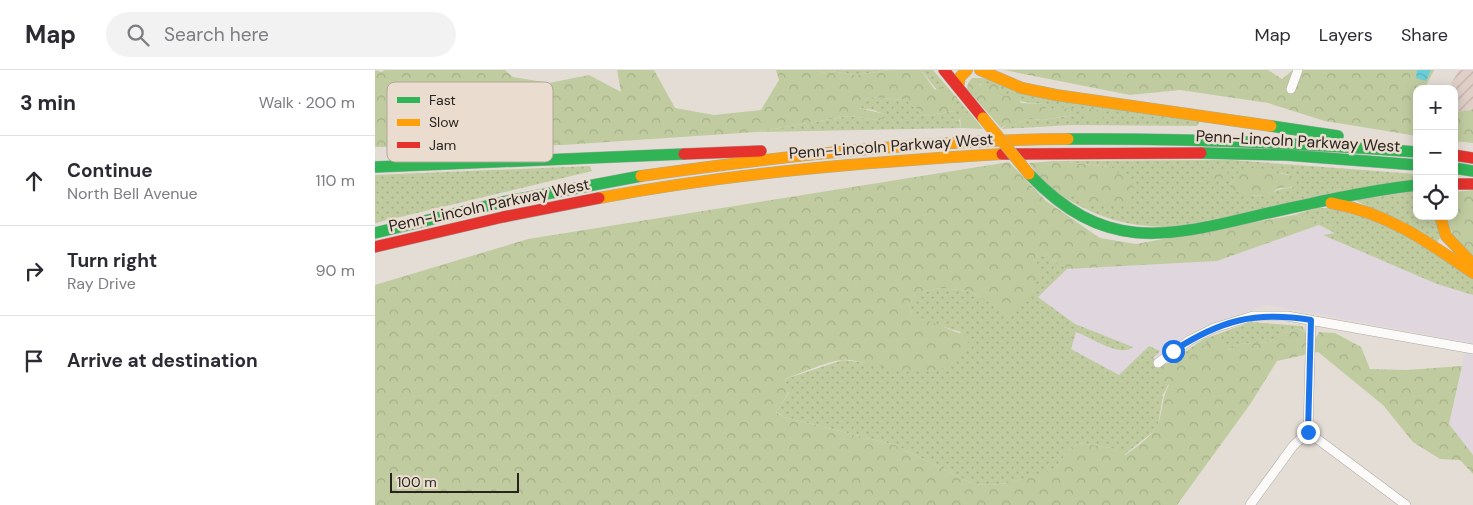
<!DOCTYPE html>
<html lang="en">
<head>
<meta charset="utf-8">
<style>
	body { margin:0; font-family:"DM Sans",sans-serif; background:#f2f2f3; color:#2b2b33 }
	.controls { position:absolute; right:15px; top:15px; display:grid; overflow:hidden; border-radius:10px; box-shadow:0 2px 12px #0003 }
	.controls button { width:45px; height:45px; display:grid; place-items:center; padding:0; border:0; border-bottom:1px solid #e1e1e2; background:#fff; color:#2b2b33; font:25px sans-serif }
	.scale { position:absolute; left:15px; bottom:12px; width:129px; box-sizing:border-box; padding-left:5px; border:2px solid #29241f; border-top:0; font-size:14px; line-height:18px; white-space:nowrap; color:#29241f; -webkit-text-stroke:4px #eaddd0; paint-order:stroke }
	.stop { position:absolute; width:15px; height:15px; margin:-11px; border:4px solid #1a73e8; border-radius:50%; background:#fff }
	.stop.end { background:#1a73e8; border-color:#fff; box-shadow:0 1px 5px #0008 }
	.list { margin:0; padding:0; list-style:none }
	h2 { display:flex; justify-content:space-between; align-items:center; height:65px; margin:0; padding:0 20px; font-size:21px }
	h2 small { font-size:16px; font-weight:400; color:#7c7c81 }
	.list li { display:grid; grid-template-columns:32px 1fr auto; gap:15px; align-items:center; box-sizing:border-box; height:90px; padding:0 20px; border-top:1px solid #e1e1e2 }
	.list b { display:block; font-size:19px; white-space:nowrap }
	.list p { margin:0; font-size:16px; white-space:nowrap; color:#7c7c81 }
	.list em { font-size:16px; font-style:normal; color:#7c7c81 }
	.icon { flex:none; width:28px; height:28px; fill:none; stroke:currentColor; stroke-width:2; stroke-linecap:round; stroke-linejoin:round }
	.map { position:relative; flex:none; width:1098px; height:435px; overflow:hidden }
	header { display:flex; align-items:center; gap:30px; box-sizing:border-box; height:70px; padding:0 25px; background:#fff; border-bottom:1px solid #e1e1e2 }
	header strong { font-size:24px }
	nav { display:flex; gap:28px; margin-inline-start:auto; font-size:18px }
	.search { width:350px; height:45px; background:#f2f2f3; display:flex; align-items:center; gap:12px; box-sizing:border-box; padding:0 18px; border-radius:28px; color:#7c7c81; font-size:19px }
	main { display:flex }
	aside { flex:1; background:#fff }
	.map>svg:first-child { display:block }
	.commercial { fill:#e0d6de }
	.industrial { fill:url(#industrial-furrows) }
	.grass { fill:url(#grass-dots); fill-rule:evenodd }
	.forest { fill:url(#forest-crowns) }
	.garden { fill:#c0cca0 }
	.water { fill:url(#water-waves) }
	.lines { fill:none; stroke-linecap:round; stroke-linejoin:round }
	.street-casing { stroke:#aea9a3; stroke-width:10 }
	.fast-casing { stroke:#a3afa6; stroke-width:12 }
	.slow-casing { stroke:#a3afa6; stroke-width:12 }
	.jam-casing { stroke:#a3afa6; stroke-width:12 }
	.street { stroke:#fbfaf9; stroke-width:9 }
	.fast { stroke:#30b455; stroke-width:11 }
	.slow { stroke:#ff9f0a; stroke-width:11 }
	.jam { stroke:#e5322d; stroke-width:11 }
	.slow-bridge-casing { stroke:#a3afa6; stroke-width:12; stroke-linecap:butt }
	.slow-bridge { stroke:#ff9f0a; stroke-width:11 }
	.route { stroke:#1a73e8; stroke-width:6 }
	.labels { text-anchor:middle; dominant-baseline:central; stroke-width:5; stroke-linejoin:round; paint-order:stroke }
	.street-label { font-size:16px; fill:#29241f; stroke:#eaddd0 }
	.key { fill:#eaddd0; stroke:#b0a69b; stroke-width:1 }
	.key-label { font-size:14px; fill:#29241f }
</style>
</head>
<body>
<header>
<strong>Map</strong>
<div class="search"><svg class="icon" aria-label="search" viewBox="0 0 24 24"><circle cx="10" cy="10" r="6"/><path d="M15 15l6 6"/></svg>Search here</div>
<nav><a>Map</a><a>Layers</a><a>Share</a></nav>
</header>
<main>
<aside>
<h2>3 min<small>Walk · 200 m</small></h2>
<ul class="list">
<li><svg class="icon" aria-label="ahead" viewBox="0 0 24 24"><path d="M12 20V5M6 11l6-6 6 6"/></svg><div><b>Continue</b><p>North Bell Avenue</p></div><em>110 m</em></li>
<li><svg class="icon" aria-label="right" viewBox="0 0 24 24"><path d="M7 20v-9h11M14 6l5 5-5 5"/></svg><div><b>Turn right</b><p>Ray Drive</p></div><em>90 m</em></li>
<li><svg class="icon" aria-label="arrive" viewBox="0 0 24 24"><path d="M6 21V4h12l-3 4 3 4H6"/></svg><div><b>Arrive at destination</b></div></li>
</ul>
</aside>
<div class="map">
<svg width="1098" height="435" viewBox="0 0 1098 435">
	<defs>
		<pattern id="industrial-furrows" width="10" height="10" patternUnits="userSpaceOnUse" patternTransform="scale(1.25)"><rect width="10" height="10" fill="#dfcfc7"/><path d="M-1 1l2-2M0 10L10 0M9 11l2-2" fill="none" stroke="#bfb2aa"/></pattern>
		<pattern id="grass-dots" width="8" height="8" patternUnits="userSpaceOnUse" patternTransform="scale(1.25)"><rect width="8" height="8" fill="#c0cca0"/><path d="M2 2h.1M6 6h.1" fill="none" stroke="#a5af89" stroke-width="1.8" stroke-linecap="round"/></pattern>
		<pattern id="forest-crowns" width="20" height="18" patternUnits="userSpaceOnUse" patternTransform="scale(1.25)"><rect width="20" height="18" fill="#c0cca0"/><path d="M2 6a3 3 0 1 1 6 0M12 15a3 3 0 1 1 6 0" fill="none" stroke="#a5af89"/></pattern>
		<pattern id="water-waves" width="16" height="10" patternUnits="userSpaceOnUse" patternTransform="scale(1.25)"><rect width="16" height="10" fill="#6aced7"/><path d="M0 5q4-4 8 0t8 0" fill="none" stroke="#5cb1b8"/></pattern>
	</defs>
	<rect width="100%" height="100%" fill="#e4ddd6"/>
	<path class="commercial" d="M944,155L1098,224V385L1074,354L1092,272L892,235L821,259L736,321L620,253L692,199L842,191Z"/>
	<path class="industrial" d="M1084,0H1098V40L1079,42V19H1073Z"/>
	<path class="grass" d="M443,0H515L480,5L456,1L446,3Z
		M546,0H558L594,42L584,50L586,58L381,62L474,46L505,50L509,44L498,40L482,38L494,27L531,30L550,46L579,41Z
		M597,8H605L826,49L822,56L696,55L627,59L631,55H640L651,49L668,50L699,45L684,37L671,41L669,34C642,33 618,26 597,8Z
		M857,90L1042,104V110L799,157C755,157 727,150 689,127H701L743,104L736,97L680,91ZM906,103L920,106L917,118C901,118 902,122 890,125C876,128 866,121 855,114L861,109Z
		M215,96L217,101L0,153V105Z
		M1042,121V146H1060L1067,166L1061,173L980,130Z
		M941,138H958L997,146L1098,207V225L1062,214L948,165L960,163L956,155L919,145Z
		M663,183L671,185L692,199L663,227L700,254L758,277C744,288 716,267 701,262L696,279L744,305L774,276L785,281L778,288L792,294L829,269L876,252L927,256L931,262L922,258L903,265L895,272L865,274L854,280L804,294L788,325L783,355L778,362L749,385L736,378L704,373L694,380L681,397L671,403L632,413L616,415L598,414L520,375L409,347L401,341L414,323L410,309L468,290L552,301L586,262L555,253L536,244L534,235L541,223L565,218L595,221L633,243L661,196Z"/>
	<path class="forest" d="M0,0L6,2L10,0H130L138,7L174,13L214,5L246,22L242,0H279L300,38L339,45L386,40L404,10L401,0H443L446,3L456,1L480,5L515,0H546L560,20L565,17L582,27L579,41L550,46L531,30L494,27L483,38L510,44L505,50L473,46L381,62L188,75L0,77Z
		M629,0H893L907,9L918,0H1059L1049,19H1042V30L1037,38L1042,39V66L950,51L893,33L805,20L755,25Z
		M597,8L601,9L605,15L618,13L626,18L627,26L639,25L646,33L670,34L671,41L684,37L697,39L699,45L668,50L651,49L640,55H631L626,58L592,19L593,13Z
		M710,37L726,41L729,44L727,49H711L705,43Z
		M1098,40V73L1079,71V42Z
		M594,42L608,59L586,58L585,47Z
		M680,91L736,97L758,115V122L752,136L712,135L701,127H689L669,113L654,93Z
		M634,92L671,131L725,168L761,174L919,145L957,155L960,163L944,155L842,191L692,199L671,185L663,184L661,196L667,208L660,213L658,224L633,244L595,221L565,218L541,223L534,235L536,244L594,267C589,313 531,301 498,295C489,294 478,289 468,290C456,290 423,304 410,309L414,322L401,342L409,347L520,375L598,414L616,415L632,413L671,402L681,397L694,380L704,373L736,378L750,385C758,380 778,365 782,356C788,344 786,328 794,315L785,310L787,301L804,294C809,280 830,275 843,270L854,280L865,274L895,272L902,265L922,258L941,268L944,262L960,263L986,277L995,299L1031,300L1087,296L1074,354L1098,385V404L1085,390L1065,389L1038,372L1008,335L943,282L902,291L876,333L802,435H0V215L153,169Z
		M844,97L853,102L850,108L844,112L837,111V101Z
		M876,98L920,106L922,115C915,120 909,116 902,119C900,120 898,123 896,124C885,128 867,124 856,120L855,114L861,109L863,102Z
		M1098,120V193L1088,190L1070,146H1079L1080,122Z"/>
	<path class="garden" d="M1037,0H1059L1049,19L1034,13Z"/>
	<path class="water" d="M1042,0H1056L1051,11L1041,8Z"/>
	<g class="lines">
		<g class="street-casing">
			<path id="street" d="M916,19L923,0
				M783,293L815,270L839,258L878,246H912L1098,279
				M933,362L1031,435
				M875,435L918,376L933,362L936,250"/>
		</g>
		<g class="fast-casing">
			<path id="fast" d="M896,56L963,66
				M693,69C810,68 926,73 1042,82
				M826,83L911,85L1042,95
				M0,97L309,84
				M1079,98L1098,101
				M654,104C732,186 795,166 893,143C942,132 991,121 1042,115
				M0,163L128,132L266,106"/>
		</g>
		<g class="slow-casing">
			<path id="slow" d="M605,0L647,18L681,25L896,56
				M583,17L585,7L592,0
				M266,106C408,86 550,70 693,69
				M224,128C357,103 492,92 627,84
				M956,133C1011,142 1053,172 1098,203
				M1065,146L1071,166L1096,192"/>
		</g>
		<g class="jam-casing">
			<path id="jam" d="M569,0L608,48
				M309,84L386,81
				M627,84L826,83
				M1079,85L1098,88
				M1079,114H1098
				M0,177L128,147L224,128"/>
		</g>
		<use href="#street" class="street"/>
		<use href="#fast" class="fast"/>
		<use href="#slow" class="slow"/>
		<use href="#jam" class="jam"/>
		<g class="slow-bridge-casing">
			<path id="slow-bridge" d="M608,48L654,104"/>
		</g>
		<use href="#slow-bridge" class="slow-bridge"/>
	</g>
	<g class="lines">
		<path class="route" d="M798,281C846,250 880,241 936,250L933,362"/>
	</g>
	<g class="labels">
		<g class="street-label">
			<text transform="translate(923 71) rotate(3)">Penn-Lincoln Parkway West</text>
			<text transform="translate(516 76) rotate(-4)">Penn-Lincoln Parkway West</text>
			<text transform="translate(114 135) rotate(-12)">Penn-Lincoln Parkway West</text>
		</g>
	</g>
	<rect x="12" y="12" width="166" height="80" rx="8" class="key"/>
	<rect x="22" y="27" width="23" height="6" fill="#30b455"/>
	<rect x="22" y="49" width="23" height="7" fill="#ff9f0a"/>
	<rect x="22" y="72" width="23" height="6" fill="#e5322d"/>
	<g class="key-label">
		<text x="54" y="35">Fast</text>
		<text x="54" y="57">Slow</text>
		<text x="54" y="80">Jam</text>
	</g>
</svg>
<div class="controls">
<button>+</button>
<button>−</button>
<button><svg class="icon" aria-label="locate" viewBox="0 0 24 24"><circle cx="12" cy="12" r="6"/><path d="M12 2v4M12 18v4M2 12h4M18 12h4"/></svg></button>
</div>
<div class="scale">100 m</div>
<div class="stop" style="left:798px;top:281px"></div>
<div class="stop end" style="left:933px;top:362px"></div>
</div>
</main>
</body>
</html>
